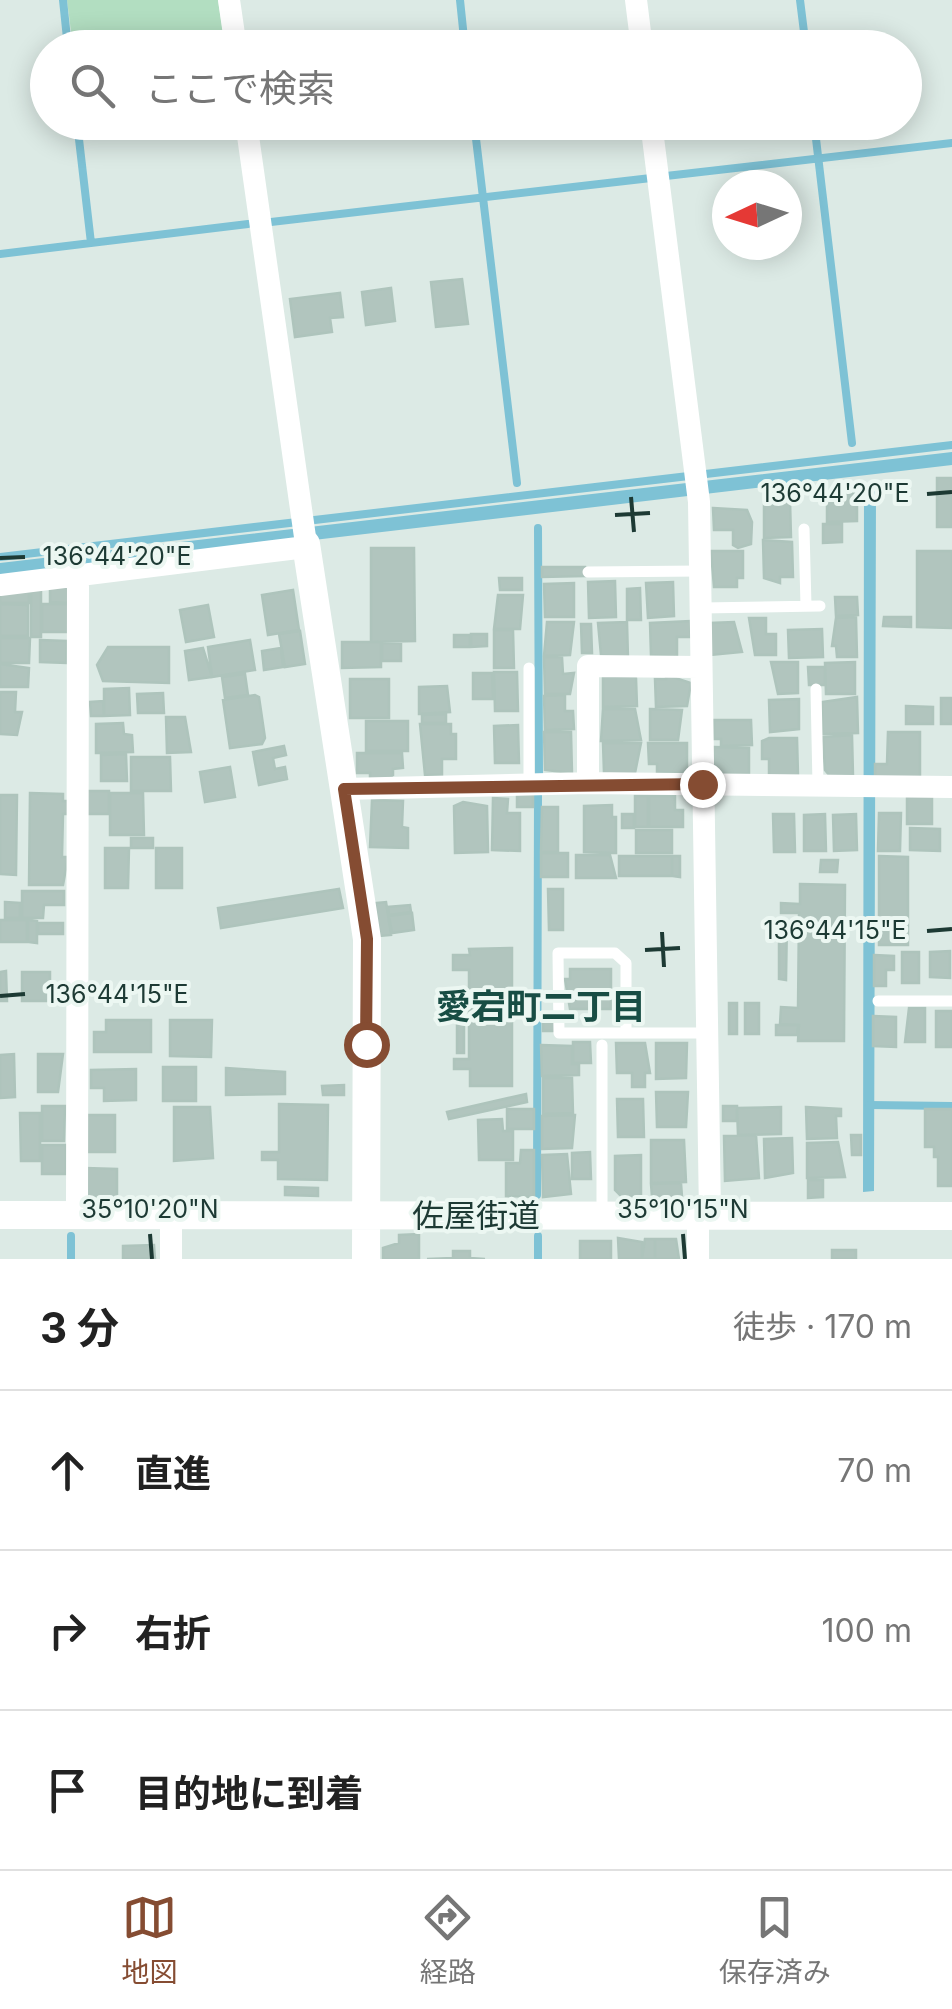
<!DOCTYPE html>
<html lang="ja">
<head>
<meta charset="utf-8">
<style>
	body { margin:0; font-family:Inter,"Noto Sans JP",sans-serif; background:#f2f2f2; color:#222 }
	.compass { position:absolute; left:712px; top:170px; width:90px; height:90px; border-radius:50%; background:#fff; box-shadow:0 5px 25px #0003; rotate:266deg }
	.stop { position:absolute; width:30px; height:30px; margin:-22px; border:8px solid #854c32; border-radius:50%; background:#fff }
	.stop.end { background:#854c32; border-color:#fff; box-shadow:0 2px 10px #0008 }
	.list { margin:0; padding:0; list-style:none }
	h2 { display:flex; justify-content:space-between; align-items:center; height:130px; margin:0; padding:0 40px; font-size:42px }
	h2 small { font-size:32px; font-weight:400; color:#767676 }
	.list li { display:grid; grid-template-columns:65px 1fr auto; gap:30px; align-items:center; box-sizing:border-box; height:160px; padding:0 40px; border-top:2px solid #e0e0e0 }
	.list b { display:block; font-size:38px; white-space:nowrap }
	.list em { font-size:32px; font-style:normal; color:#767676 }
	.icon { flex:none; width:55px; height:55px; fill:none; stroke:currentColor; stroke-width:2; stroke-linecap:round; stroke-linejoin:round }
	.map { position:relative; flex:none; width:952px; height:1259px; overflow:hidden }
	.search { position:absolute; background:#fff; box-shadow:0 5px 25px #0003; left:30px; right:30px; top:30px; height:110px; display:flex; align-items:center; gap:25px; box-sizing:border-box; padding:0 35px; border-radius:55px; color:#767676; font-size:38px }
	.sheet { height:610px; background:#fff }
	nav { display:flex; justify-content:space-around; align-items:center; box-sizing:border-box; height:140px; border-top:2px solid #e0e0e0; background:#fff; font-size:28px; color:#767676 }
	nav a { display:grid; justify-items:center; gap:5px }
	nav .on { color:#854c32 }
	.map>svg:first-child { display:block }
	.green { fill:#b2dec1 }
	.water { fill:#7ec2d5 }
	.lines { fill:none; stroke-linecap:round; stroke-linejoin:round }
	.stream { stroke:#7ec2d5; stroke-width:8 }
	.building { fill:#b1c5be; stroke:#aec4bc; stroke-width:2.5 }
	.service { stroke:#fff; stroke-width:11 }
	.minor { stroke:#fff; stroke-width:22 }
	.tertiary { stroke:#fff; stroke-width:28 }
	.route { stroke:#854c32; stroke-width:12 }
	.ticks { fill:none; stroke:#1d3a34; stroke-width:4 }
	.labels { text-anchor:middle; dominant-baseline:central; stroke-width:8; stroke-linejoin:round; paint-order:stroke }
	.street-label { font-size:32px; fill:#1d3a34; stroke:#ecf7f2 }
	.neighbourhood-label { font-size:35px; font-weight:bold; fill:#184d44; stroke:#ecf7f2 }
	.ticks-label { font-size:25px; text-anchor:middle; fill:#1d3a34; stroke:#ecf7f2; stroke-width:8; stroke-linejoin:round; paint-order:stroke }
</style>
</head>
<body>
<div class="map">
<svg width="952" height="1259" viewBox="0 0 952 1259">
	<rect width="100%" height="100%" fill="#dceae5"/>
	<path class="green" d="M67,0H218L225,47H73Z"/>
	<path class="water" d="M952,452V465L0,577V563Z
		M864,491H876L874,1191L863,1192Z"/>
	<g class="lines">
		<path class="stream" d="M63,0L68,48
			M460,0L465,48
			M800,0L806,48
			M77,122L91,243
			M474,122L517,483
			M814,122L852,443
			M666,176L952,143
			M271,222L651,178
			M0,254L248,224
			M538,528L539,775
			M0,557L952,445
			M869,1105L952,1106
			M537,1195L538,793
			M71,1259V1236
			M538,1259V1236"/>
	</g>
	<path class="building" d="M462,279L468,324L436,327L431,282Z
		M391,288L395,321L366,325L362,292Z
		M340,293L343,317L330,318L332,332L295,337L290,299Z
		M937,478H952V527H937Z
		M827,493H857V521L827,522Z
		M790,501L791,537L764,538V502Z
		M713,508L747,510L752,522L751,544L738,548L733,545V530H714Z
		M823,524H842V542L823,543Z
		M763,540L792,542L793,577H780V583L764,578Z
		M371,548H414L415,641L371,642Z
		M711,551H743V578H737V587H714Z
		M917,551H952V628L917,627Z
		M542,567H585V576L542,577Z
		M499,578H522V590H500Z
		M615,581L616,617L589,618L588,582Z
		M673,582L674,616L648,618L646,583Z
		M574,583V617H545L544,584Z
		M50,586H69V603L50,602Z
		M31,587H41V637H31Z
		M640,588L641,620H627V589Z
		M0,590L29,591V603H0Z
		M293,590L299,630L268,635L262,595Z
		M498,595H523L520,629H494Z
		M835,597H857L858,615L836,616Z
		M0,604L28,605V636H0Z
		M42,604H69V632H42Z
		M208,605L214,637L186,642L180,610Z
		M856,617L857,657H837L836,646H832L836,618Z
		M884,617H911V627L883,626Z
		M749,618H766V634H776V655H755Z
		M690,621L691,637H677V657L651,655L650,623Z
		M547,622H574L570,655L544,656Z
		M627,622L628,658L601,655L598,623Z
		M734,622L742,652L711,655L710,623Z
		M581,624H591L592,653H582Z
		M822,629L823,657L789,658L788,630Z
		M494,630H513L514,668H494Z
		M300,631L305,664L285,667L279,634Z
		M471,634H487V646L471,647Z
		M454,635H470V647H454Z
		M0,638H30L29,663H0Z
		M40,640L67,641L66,663L40,662Z
		M250,640L255,670L212,677L208,647Z
		M342,642H381V667L342,668Z
		M382,643H401V661H382Z
		M108,647H169V683L103,681L97,665Z
		M203,648L212,677L189,680L185,651Z
		M281,648L283,667L264,670L262,651Z
		M544,657H562L563,674L574,673L570,694H545Z
		M771,662H798V693L778,694Z
		M855,662V694H826L825,663Z
		M0,664L29,668L28,687H0Z
		M808,667H825V685H809Z
		M494,672H517L518,711H495Z
		M473,673H492L493,699H473Z
		M245,674L248,695L225,698L222,677Z
		M603,674H631L636,678L637,706L603,707Z
		M666,675L691,683L687,706L656,707L655,679H666Z
		M350,679H389V718H350Z
		M447,686L450,712L419,714V687Z
		M129,688L130,715L104,716V689Z
		M0,692H16L15,712H22L17,735L0,734Z
		M163,693L164,713H138L137,694Z
		M255,695L259,697L265,738L262,744L230,748L223,700Z
		M565,695V711H573L574,729L545,730L544,696Z
		M857,697L858,733L823,734L822,702Z
		M941,698H952V724H941Z
		M799,699V729L770,732L769,700Z
		M103,701L104,716H91L90,702Z
		M906,706L933,707V724H906Z
		M603,709H635L641,740L601,741Z
		M650,709L682,710L678,740H650Z
		M446,714V723H422V715Z
		M166,717H185L191,752L167,753Z
		M714,720H751L752,745L721,746V739H714Z
		M366,721H408V751H366Z
		M123,723L124,734L132,735L133,752L96,753V724Z
		M420,724H451V734H456V759H442V775H425Z
		M518,725L519,763H495L494,726Z
		M544,732H571L572,773L545,770Z
		M888,732H920V781L875,780V764H887Z
		M852,735L853,775L830,776L825,770L823,737Z
		M769,738H797L798,775L769,776V759H762V741Z
		M603,743H641L635,773H604Z
		M648,743H687V772H657V764H649Z
		M284,746L286,755L273,758L275,769L285,767L287,779L259,785L253,752Z
		M714,747L749,748V774H713Z
		M357,753H402L403,768L393,769V775L387,779H370V773H357Z
		M126,754L127,781H101V755Z
		M131,757H170L171,791H131Z
		M230,767L235,797L205,802L200,772Z
		M85,791H109V814H85Z
		M517,792H533V807H517Z
		M30,793L63,794V801H68V814H63L62,857H68L63,885H29Z
		M110,793H143L144,835H110Z
		M0,795H17L16,875L0,874Z
		M635,796H648V827H635Z
		M649,796H675V810H683V827H649Z
		M907,797H932V824H907Z
		M493,798L508,799L507,813H520V851L492,850Z
		M372,800L403,801L402,827L408,828V848L370,847Z
		M463,802L487,806L488,852L455,853L454,806Z
		M612,805V817H616V853L584,852V806Z
		M542,807H558V852H541Z
		M879,813H901L900,851H878Z
		M622,814H634V828H622Z
		M773,814H794L795,852H774Z
		M825,814L826,851H804V815Z
		M856,814L857,850L834,851L833,815Z
		M910,828L940,829V851L910,850Z
		M636,830H672V853H636Z
		M131,838H153V848H131Z
		M105,848H129L128,888H105Z
		M156,848H182V888H156Z
		M541,853H568V877H541Z
		M576,855H610L616,878H576Z
		M619,856H672V876H619Z
		M672,856H680V877L672,876Z
		M879,856L908,857V945H879Z
		M821,860H838L837,872H820Z
		M800,884L845,885L844,1041H798L799,1025L780,1024L781,1007L798,1008L799,913H781V903L800,904Z
		M339,889L343,908L221,928L218,908Z
		M548,889H563V930H549Z
		M22,891H64V905H44L43,918H22Z
		M5,902L20,903V918H5Z
		M386,902L391,935L380,936L375,903Z
		M410,905L411,912L389,915L388,907Z
		M412,913L414,930L392,933L389,916Z
		M0,920H27V942H0Z
		M28,920L37,921V943L28,942Z
		M779,920H787L786,980L779,979Z
		M38,923H63V934H38Z
		M512,948V1086H470V1069H454V1059H469V970H453V955H470L469,949Z
		M950,951V978L930,977V952Z
		M902,952H919V983H902Z
		M874,955L894,956V970H886V986H874Z
		M570,969H611V1009H570L565,979H570Z
		M6,971L7,1001H0V972Z
		M22,972H50V1001H22Z
		M729,1003H737V1034H729Z
		M745,1003H759V1034H745Z
		M909,1008H925V1042H905Z
		M936,1011H952V1047H936Z
		M457,1013H464V1053H457Z
		M543,1015H555V1031H543Z
		M873,1016L896,1017V1047L873,1046Z
		M106,1020H151V1052H94V1032H106Z
		M170,1020H212L211,1057L170,1056Z
		M776,1025H798L797,1035H776Z
		M573,1042H590L591,1063H573Z
		M616,1043H645L650,1073H645V1087H632V1073H617Z
		M656,1043H687L686,1078L656,1079Z
		M541,1045L572,1046V1064H579V1075L542,1076Z
		M14,1054L15,1097L0,1098V1055Z
		M38,1054H63L58,1092H38Z
		M163,1067H196V1101H163Z
		M226,1068L285,1072V1094L226,1095Z
		M136,1069V1100L104,1101V1088H91V1070Z
		M543,1078H572L573,1113L543,1114Z
		M344,1085V1095H323L322,1086Z
		M656,1092H688L686,1127H657Z
		M526,1094L527,1102L449,1119L447,1112Z
		M617,1099H643L644,1137H618Z
		M279,1104L328,1105L327,1180L278,1179V1160H262V1152H279Z
		M42,1106H65L64,1141H42Z
		M723,1106H737V1121H723Z
		M174,1107H210L213,1158L174,1161Z
		M781,1107V1134L738,1135L737,1108Z
		M806,1107L841,1109V1116H836L837,1138L807,1139Z
		M507,1109H534V1129H507Z
		M925,1109H952V1186H938V1157H934V1147H925Z
		M20,1113H40V1161H21Z
		M86,1115H115V1152H86Z
		M575,1115L572,1148L542,1149V1116Z
		M502,1119L503,1131H513V1160H479L478,1120Z
		M756,1135L759,1178L725,1181L724,1136Z
		M851,1135H861V1155H852Z
		M792,1138L793,1173L765,1178L764,1139Z
		M651,1140H684L686,1182L651,1183Z
		M838,1142L845,1177L807,1178V1143Z
		M42,1145H66V1174H42Z
		M521,1150H534V1197L506,1196V1163H520Z
		M590,1152L591,1179H572V1153Z
		M567,1154L571,1194L543,1197L542,1155Z
		M641,1155V1197H622L615,1190V1156Z
		M85,1168L117,1169V1197H85Z
		M808,1180H823V1197L808,1198Z
		M681,1183L682,1197H652L651,1184Z
		M285,1187L318,1188V1196L285,1195Z
		M419,1234V1259H383V1248L399,1243V1235Z
		M618,1238L642,1242V1259H619Z
		M645,1239H655V1259H642Z
		M655,1239H676L679,1259H655Z
		M580,1241H611V1259H580Z
		M154,1245L155,1259H123V1246Z
		M832,1250H856V1259H832Z
		M453,1251H470V1258L485,1259H427L453,1258Z"/>
	<g class="lines">
		<path class="service" d="M804,529L806,606
			M588,572L700,571
			M702,608L820,606
			M529,668V784
			M816,689L818,785
			M878,1001H952
			M626,1033V963L615,953H558L559,1033H706
			M602,1045V1215"/>
		<path class="minor" d="M229,0L236,48
			M636,0L642,48
			M246,122L306,544
			M651,122L699,502L710,1215
			M0,585L306,547
			M588,783V666L700,667
			M344,789L588,783L952,787
			M77,1215L78,574
			M698,1215V1259
			M171,1259V1215"/>
		<path class="tertiary" d="M306,544L367,939L366,1259
			M0,1215L952,1216"/>
	</g>
	<g class="lines">
		<path class="route" d="M366,1044L367,939L344,789L702,784"/>
	</g>
	<path class="ticks" d="M927,494L952,492M631,497L634,532M615,515L650,513M0,558L25,557M927,931L952,929M662,932L664,967M645,950L680,948M0,996L25,994M150,1234L152,1259M683,1234L685,1259"/>
	<g class="labels">
		<g class="street-label">
			<text x="476" y="1215">佐屋街道</text>
		</g>
		<g class="neighbourhood-label">
			<text x="541" y="1006">愛宕町二丁目</text>
		</g>
	</g>
	<g class="ticks-label">
		<text x="835" y="502">136°44'20"E</text>
		<text x="117" y="565">136°44'20"E</text>
		<text x="835" y="939">136°44'15"E</text>
		<text x="117" y="1003">136°44'15"E</text>
		<text x="150" y="1218">35°10'20"N</text>
		<text x="683" y="1218">35°10'15"N</text>
	</g>
</svg>
<svg class="compass" viewBox="-18 -18 36 36"><path d="M0-13l5 13h-10z" fill="#e53935"/><path d="M0 13l5-13h-10z" fill="#767676"/></svg>
<div class="stop" style="left:366px;top:1044px"></div>
<div class="stop end" style="left:702px;top:784px"></div>
<div class="search"><svg class="icon" aria-label="search" viewBox="0 0 24 24"><circle cx="10" cy="10" r="6"/><path d="M15 15l6 6"/></svg>ここで検索</div>
</div>
<section class="sheet">
<h2>3 分<small>徒歩 · 170 m</small></h2>
<ul class="list">
<li><svg class="icon" aria-label="ahead" viewBox="0 0 24 24"><path d="M12 20V5M6 11l6-6 6 6"/></svg><div><b>直進</b></div><em>70 m</em></li>
<li><svg class="icon" aria-label="right" viewBox="0 0 24 24"><path d="M7 20v-9h11M14 6l5 5-5 5"/></svg><div><b>右折</b></div><em>100 m</em></li>
<li><svg class="icon" aria-label="arrive" viewBox="0 0 24 24"><path d="M6 21V4h12l-3 4 3 4H6"/></svg><div><b>目的地に到着</b></div></li>
</ul>
</section>
<nav>
<a class="on"><svg class="icon" aria-label="map" viewBox="0 0 24 24"><path d="M3 6l6-2 6 2 6-2v14l-6 2-6-2-6 2zM9 4v14M15 6v14"/></svg>地図</a>
<a><svg class="icon" aria-label="directions" viewBox="0 0 24 24"><path d="M12 3l9 9-9 9-9-9zM9 14v-3h6M13 9l2 2-2 2"/></svg>経路</a>
<a><svg class="icon" aria-label="saved" viewBox="0 0 24 24"><path d="M7 4h10v16l-5-4-5 4z"/></svg>保存済み</a>
</nav>
</body>
</html>
